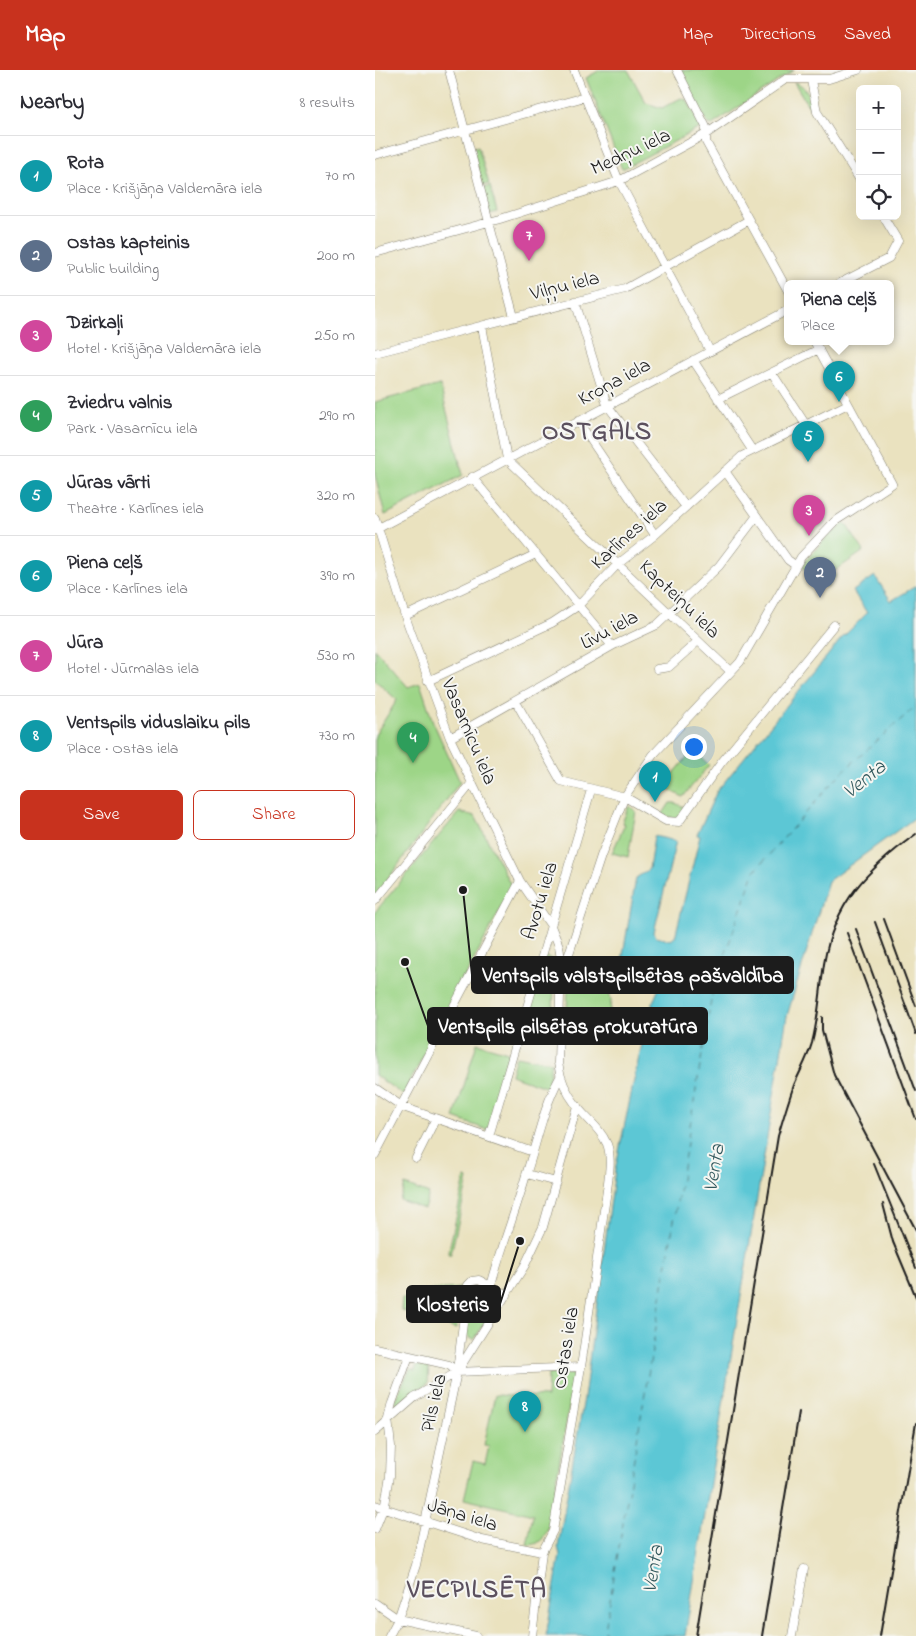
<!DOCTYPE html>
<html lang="en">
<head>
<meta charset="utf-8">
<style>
	body { margin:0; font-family:"Indie Flower",sans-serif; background:#f7f7f7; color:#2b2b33 }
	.controls { position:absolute; right:15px; top:15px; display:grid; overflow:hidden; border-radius:8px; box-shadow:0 5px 20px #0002 }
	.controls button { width:45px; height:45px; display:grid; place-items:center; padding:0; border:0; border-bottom:1px solid #e1e1e2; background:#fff; color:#2b2b33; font:25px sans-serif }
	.you { position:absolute; left:318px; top:676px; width:18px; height:18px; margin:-12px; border:4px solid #fff; border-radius:50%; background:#1a73e8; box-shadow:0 0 0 8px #1a73e833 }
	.badge { display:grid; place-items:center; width:32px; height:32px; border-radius:50%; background:#c8321e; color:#fff; font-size:16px; font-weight:700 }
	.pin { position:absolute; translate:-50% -41px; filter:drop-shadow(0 1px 2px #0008) }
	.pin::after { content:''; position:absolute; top:26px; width:18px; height:15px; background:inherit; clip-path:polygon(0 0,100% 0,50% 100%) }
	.popup { position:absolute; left:409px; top:210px; width:110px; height:65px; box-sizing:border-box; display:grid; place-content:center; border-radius:8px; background:#fff; filter:drop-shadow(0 1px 4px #0005); font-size:16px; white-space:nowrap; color:#7c7c81 }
	.popup b { font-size:19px; color:#2b2b33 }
	.popup::after { content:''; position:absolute; left:50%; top:100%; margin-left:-10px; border:10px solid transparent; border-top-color:#fff }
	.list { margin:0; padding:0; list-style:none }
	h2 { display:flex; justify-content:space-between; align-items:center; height:65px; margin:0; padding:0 20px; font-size:21px }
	h2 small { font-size:16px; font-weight:400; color:#7c7c81 }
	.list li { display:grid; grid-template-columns:32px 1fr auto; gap:15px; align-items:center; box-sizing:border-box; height:80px; padding:0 20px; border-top:1px solid #e1e1e2 }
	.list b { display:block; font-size:19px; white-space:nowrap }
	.list p { margin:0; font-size:16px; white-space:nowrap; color:#7c7c81 }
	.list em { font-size:16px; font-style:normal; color:#7c7c81 }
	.actions { display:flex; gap:10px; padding:15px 20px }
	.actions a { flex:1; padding:11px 0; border:1px solid #c8321e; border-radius:8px; text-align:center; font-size:18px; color:#c8321e }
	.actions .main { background:#c8321e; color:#fff }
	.icon { flex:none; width:28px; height:28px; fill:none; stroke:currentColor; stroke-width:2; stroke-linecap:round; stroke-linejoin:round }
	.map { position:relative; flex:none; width:541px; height:1566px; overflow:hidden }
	header { display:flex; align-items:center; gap:30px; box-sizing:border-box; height:70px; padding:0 25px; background:#c8321e; color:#fff }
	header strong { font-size:24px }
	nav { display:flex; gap:28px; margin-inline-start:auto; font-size:18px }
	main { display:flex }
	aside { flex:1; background:#fff }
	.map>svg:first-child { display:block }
	.green { fill:#9dd587; stroke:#5c7852 }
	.water { fill:#5cc7d5; stroke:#3c7278 }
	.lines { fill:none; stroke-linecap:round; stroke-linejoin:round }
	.ferry { stroke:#32585d; stroke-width:1; stroke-dasharray:6 5; stroke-linecap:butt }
	.minor-casing { stroke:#837f6e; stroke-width:9 }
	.minor { stroke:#fff; stroke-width:8 }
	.rail { stroke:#1c1c1c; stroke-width:2 }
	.labels { text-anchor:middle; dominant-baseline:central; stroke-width:4; stroke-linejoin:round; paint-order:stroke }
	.street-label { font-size:20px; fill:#1c1c1c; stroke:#f6f6f2 }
	.water-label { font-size:21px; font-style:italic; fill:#32585d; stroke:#f6f6f2 }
	.district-label { font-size:25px; font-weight:bold; letter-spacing:1px; fill:#5b505e; stroke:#f6f6f2 }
	.leader { fill:none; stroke:#1c1c1c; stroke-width:2 }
	.callout-dot { fill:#1c1c1c; stroke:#f6f6f2; stroke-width:2 }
	.callout { fill:#1c1c1c; stroke:#1c1c1c; stroke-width:2 }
	.callout-label { font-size:21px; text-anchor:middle; font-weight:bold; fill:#fff }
</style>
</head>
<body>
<header>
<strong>Map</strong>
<nav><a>Map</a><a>Directions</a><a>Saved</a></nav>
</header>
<main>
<aside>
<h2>Nearby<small>8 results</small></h2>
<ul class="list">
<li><span class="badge" style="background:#0f9aa8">1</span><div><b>Rota</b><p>Place · Krišjāņa Valdemāra iela</p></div><em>70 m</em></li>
<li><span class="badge" style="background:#5c6f8a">2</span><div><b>Ostas kapteinis</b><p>Public building</p></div><em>200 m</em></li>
<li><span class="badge" style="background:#d1479c">3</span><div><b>Dzirkaļi</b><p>Hotel · Krišjāņa Valdemāra iela</p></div><em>250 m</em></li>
<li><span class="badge" style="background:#2e9e5b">4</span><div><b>Zviedru valnis</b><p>Park · Vasarnīcu iela</p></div><em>290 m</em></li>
<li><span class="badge" style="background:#0f9aa8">5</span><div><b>Jūras vārti</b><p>Theatre · Karlīnes iela</p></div><em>320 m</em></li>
<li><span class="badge" style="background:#0f9aa8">6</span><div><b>Piena ceļš</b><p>Place · Karlīnes iela</p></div><em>390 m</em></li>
<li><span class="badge" style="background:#d1479c">7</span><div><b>Jūra</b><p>Hotel · Jūrmalas iela</p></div><em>530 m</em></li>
<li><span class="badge" style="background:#0f9aa8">8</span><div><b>Ventspils viduslaiku pils</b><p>Place · Ostas iela</p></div><em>730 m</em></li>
</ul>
<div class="actions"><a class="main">Save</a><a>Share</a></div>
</aside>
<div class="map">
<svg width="541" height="1566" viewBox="0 0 541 1566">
	<rect width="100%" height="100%" fill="#f6f6f2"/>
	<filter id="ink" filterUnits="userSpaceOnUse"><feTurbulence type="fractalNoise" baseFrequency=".02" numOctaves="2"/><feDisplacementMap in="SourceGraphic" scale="10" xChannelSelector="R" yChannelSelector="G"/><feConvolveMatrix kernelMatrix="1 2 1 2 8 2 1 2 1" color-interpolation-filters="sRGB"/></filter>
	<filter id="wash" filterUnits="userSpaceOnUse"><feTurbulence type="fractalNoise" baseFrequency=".0096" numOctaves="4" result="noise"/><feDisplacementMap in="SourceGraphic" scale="20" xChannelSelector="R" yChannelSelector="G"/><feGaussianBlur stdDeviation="1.12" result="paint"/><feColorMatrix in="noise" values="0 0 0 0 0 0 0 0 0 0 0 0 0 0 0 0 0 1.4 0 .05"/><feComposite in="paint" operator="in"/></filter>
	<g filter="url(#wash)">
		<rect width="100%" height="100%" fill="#eae2bf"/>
		<path class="green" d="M225,0H253L271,33L287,38L306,28L312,30L327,57L247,99L211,8Z
			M305,0H419L337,55L332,53Z
			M419,12C432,16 437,27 435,39Z
			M103,76L114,114L108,115L97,78Z
			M115,116L122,142L115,144L108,118Z
			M65,315L88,405L10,445L0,405V332Z
			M470,453L489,481L458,502L461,506L452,517L428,497L429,492L453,466Z
			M0,579L33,617L45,613L58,652L85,712L0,826V665L22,630L0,610Z
			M318,680L334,695L308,727L280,712L277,698L279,695L284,707L292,712Z
			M295,733H300L311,738L302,749L287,745Z
			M254,736L261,741L253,787L237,783L250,754L247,753Z
			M84,742L100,746L137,817L28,1025L0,1005V842Z
			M168,886L180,890L178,941L154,938Z
			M193,916L234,922L236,931L231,970L191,964Z
			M102,973L136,983L113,1060L79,1048Z
			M141,986L176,992L173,1018L136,1005Z
			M90,1108L93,1109L76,1184H73Z
			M30,1115L54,1124L49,1139L25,1130Z
			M110,1217L125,1227L99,1270L90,1265L96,1223Z
			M87,1218L81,1259L26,1240L27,1228H42L43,1221Z
			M54,1293L53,1313L22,1334L19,1331L35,1299L40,1300L42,1295L47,1296Z
			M173,1304H199V1308L173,1459C168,1470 164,1475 152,1475L158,1445L89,1429L98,1391L110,1394L114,1376L109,1375L120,1325L172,1327Z"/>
		<path class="water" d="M500,506L516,531L541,516V747L453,811L412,946L310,1566H171L185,1485L183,1477L209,1328L240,1100L265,982L279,930L291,901L289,894L277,891L272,895L263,917L243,914L261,808L274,799L279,766L301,771L279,862L281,867L296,870L300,867L325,766L322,765L342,721L466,569L492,543L478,521Z"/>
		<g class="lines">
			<path class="ferry" d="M229,1566L338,919L379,802L465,704L541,636"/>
		</g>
	</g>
	<g filter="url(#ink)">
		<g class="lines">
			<g class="minor-casing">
				<path id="minor" d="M74,0L139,247
					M199,0L244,111L335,281
					M302,0L331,57V72L413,221
					M436,10L442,42L485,110
					M0,85L210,27
					M0,183L125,149L244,111L331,64L411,9H454L483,0
					M465,213L514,188L523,171L508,146
					M200,231L232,335L311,437
					M107,256L132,389L355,601
					M0,283L250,219L374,150
					M318,290L377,380
					M397,303L431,355
					M343,329L444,279
					M203,351L280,465
					M350,401L413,490L420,495
					M97,407L237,576
					M0,448L30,546L75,668L145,811L176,856L184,876L186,890L183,993C185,1009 191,1022 201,1035C211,1049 224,1056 232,1074C237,1087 234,1105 232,1120L206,1297L178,1461L167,1482L157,1566
					M0,460L413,240
					M30,546L161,484
					M282,599L294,597L323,571
					M53,611L177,553L203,536L243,494L280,465L367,386L473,334
					M141,632L186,711L250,727L291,751L304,752L346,693L459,555
					M75,668L237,576L282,555L344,496L381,447
					M0,831L96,714
					M188,902L226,786L250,726L278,685L365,592L426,487L459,452L517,414L439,271
					M0,1018L28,1037L158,1082
					M114,1066L216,720
					M0,1085L145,811
					M41,1088L60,1050
					M152,1104L181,1112
					M116,1216C126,1178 140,1143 151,1105C162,1072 168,1038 185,1007
					M0,1278L74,1295L82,1302
					M82,1300L93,1215L97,1211L104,1210L132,1225
					M0,1362L39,1328L82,1302L206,1297
					M0,1435L107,1470L167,1482
					M0,1459L10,1434L15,1406L16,1376L13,1349L17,1333L34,1286
					M0,1533L23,1549L101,1566
					M14,1566L23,1549L41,1495L82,1302L150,1195L168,1157L202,1036
					M417,1566L429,1499"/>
			</g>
			<use href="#minor" class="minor"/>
			<path class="rail" d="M509,849L541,936
				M500,852L541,964
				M481,859L541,1021
				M472,863L541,1049
				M447,947V960L459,1005L541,1160
				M499,1094L541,1198
				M508,1134L518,1172L541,1227
				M321,1566L403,1066C408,1049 413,1032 419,1015C425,1001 433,987 437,973C444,946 445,920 449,894C459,832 493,799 541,764
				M387,1566L424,1342
				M505,1566L541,1353"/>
		</g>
	</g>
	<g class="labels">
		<g class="street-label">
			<text transform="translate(256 83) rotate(-25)">Medņu iela</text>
			<text transform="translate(190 217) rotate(-14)">Viļņu iela</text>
			<text transform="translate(240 313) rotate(-28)">Kroņa iela</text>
			<text transform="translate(255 465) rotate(-42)">Karlīnes iela</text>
			<text transform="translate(304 530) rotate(44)">Kapteiņu iela</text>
			<text transform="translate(235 561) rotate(-28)">Līvu iela</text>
			<text transform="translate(93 662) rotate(67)">Vasarnīcu iela</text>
			<text transform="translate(166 831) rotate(-73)">Avotu iela</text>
			<text transform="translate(192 1278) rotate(-81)">Ostas iela</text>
			<text transform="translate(60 1333) rotate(-77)">Pils iela</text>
			<text transform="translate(87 1446) rotate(17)">Jāņa iela</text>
		</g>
		<g class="water-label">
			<text transform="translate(490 710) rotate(-39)">Venta</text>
			<text transform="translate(340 1098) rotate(-81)">Venta</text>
			<text transform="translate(279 1499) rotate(-81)">Venta</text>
		</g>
		<g class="district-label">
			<text x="222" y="363">OSTGALS</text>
			<text x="102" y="1521">VECPILSĒTA</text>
		</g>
	</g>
	<path class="leader" d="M88 820L97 905M30 892L53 956M145 1171L125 1234"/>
	<g class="callout-dot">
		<circle cx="88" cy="820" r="5"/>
		<circle cx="30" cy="892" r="5"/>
		<circle cx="145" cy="1171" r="5"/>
	</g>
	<g class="callout">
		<rect x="97" y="887" width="321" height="36" rx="5"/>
		<rect x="53" y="938" width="279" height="36" rx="5"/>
		<rect x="32" y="1216" width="93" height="36" rx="5"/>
	</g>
	<g class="callout-label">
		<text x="258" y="912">Ventspils valstspilsētas pašvaldība</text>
		<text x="193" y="963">Ventspils pilsētas prokuratūra</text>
		<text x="78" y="1241">Klosteris</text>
	</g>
</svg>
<div class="controls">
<button>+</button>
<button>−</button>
<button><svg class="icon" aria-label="locate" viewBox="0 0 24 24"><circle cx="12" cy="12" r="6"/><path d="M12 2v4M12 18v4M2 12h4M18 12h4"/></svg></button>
</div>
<div class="you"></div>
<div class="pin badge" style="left:280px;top:732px;background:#0f9aa8">1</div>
<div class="pin badge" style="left:445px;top:528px;background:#5c6f8a">2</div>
<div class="pin badge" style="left:434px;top:466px;background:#d1479c">3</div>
<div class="pin badge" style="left:38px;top:693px;background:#2e9e5b">4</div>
<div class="pin badge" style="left:433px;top:392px;background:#0f9aa8">5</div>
<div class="pin badge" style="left:464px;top:332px;background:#0f9aa8">6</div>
<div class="popup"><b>Piena ceļš</b>Place</div>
<div class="pin badge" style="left:154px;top:191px;background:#d1479c">7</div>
<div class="pin badge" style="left:150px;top:1362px;background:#0f9aa8">8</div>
</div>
</main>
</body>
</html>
